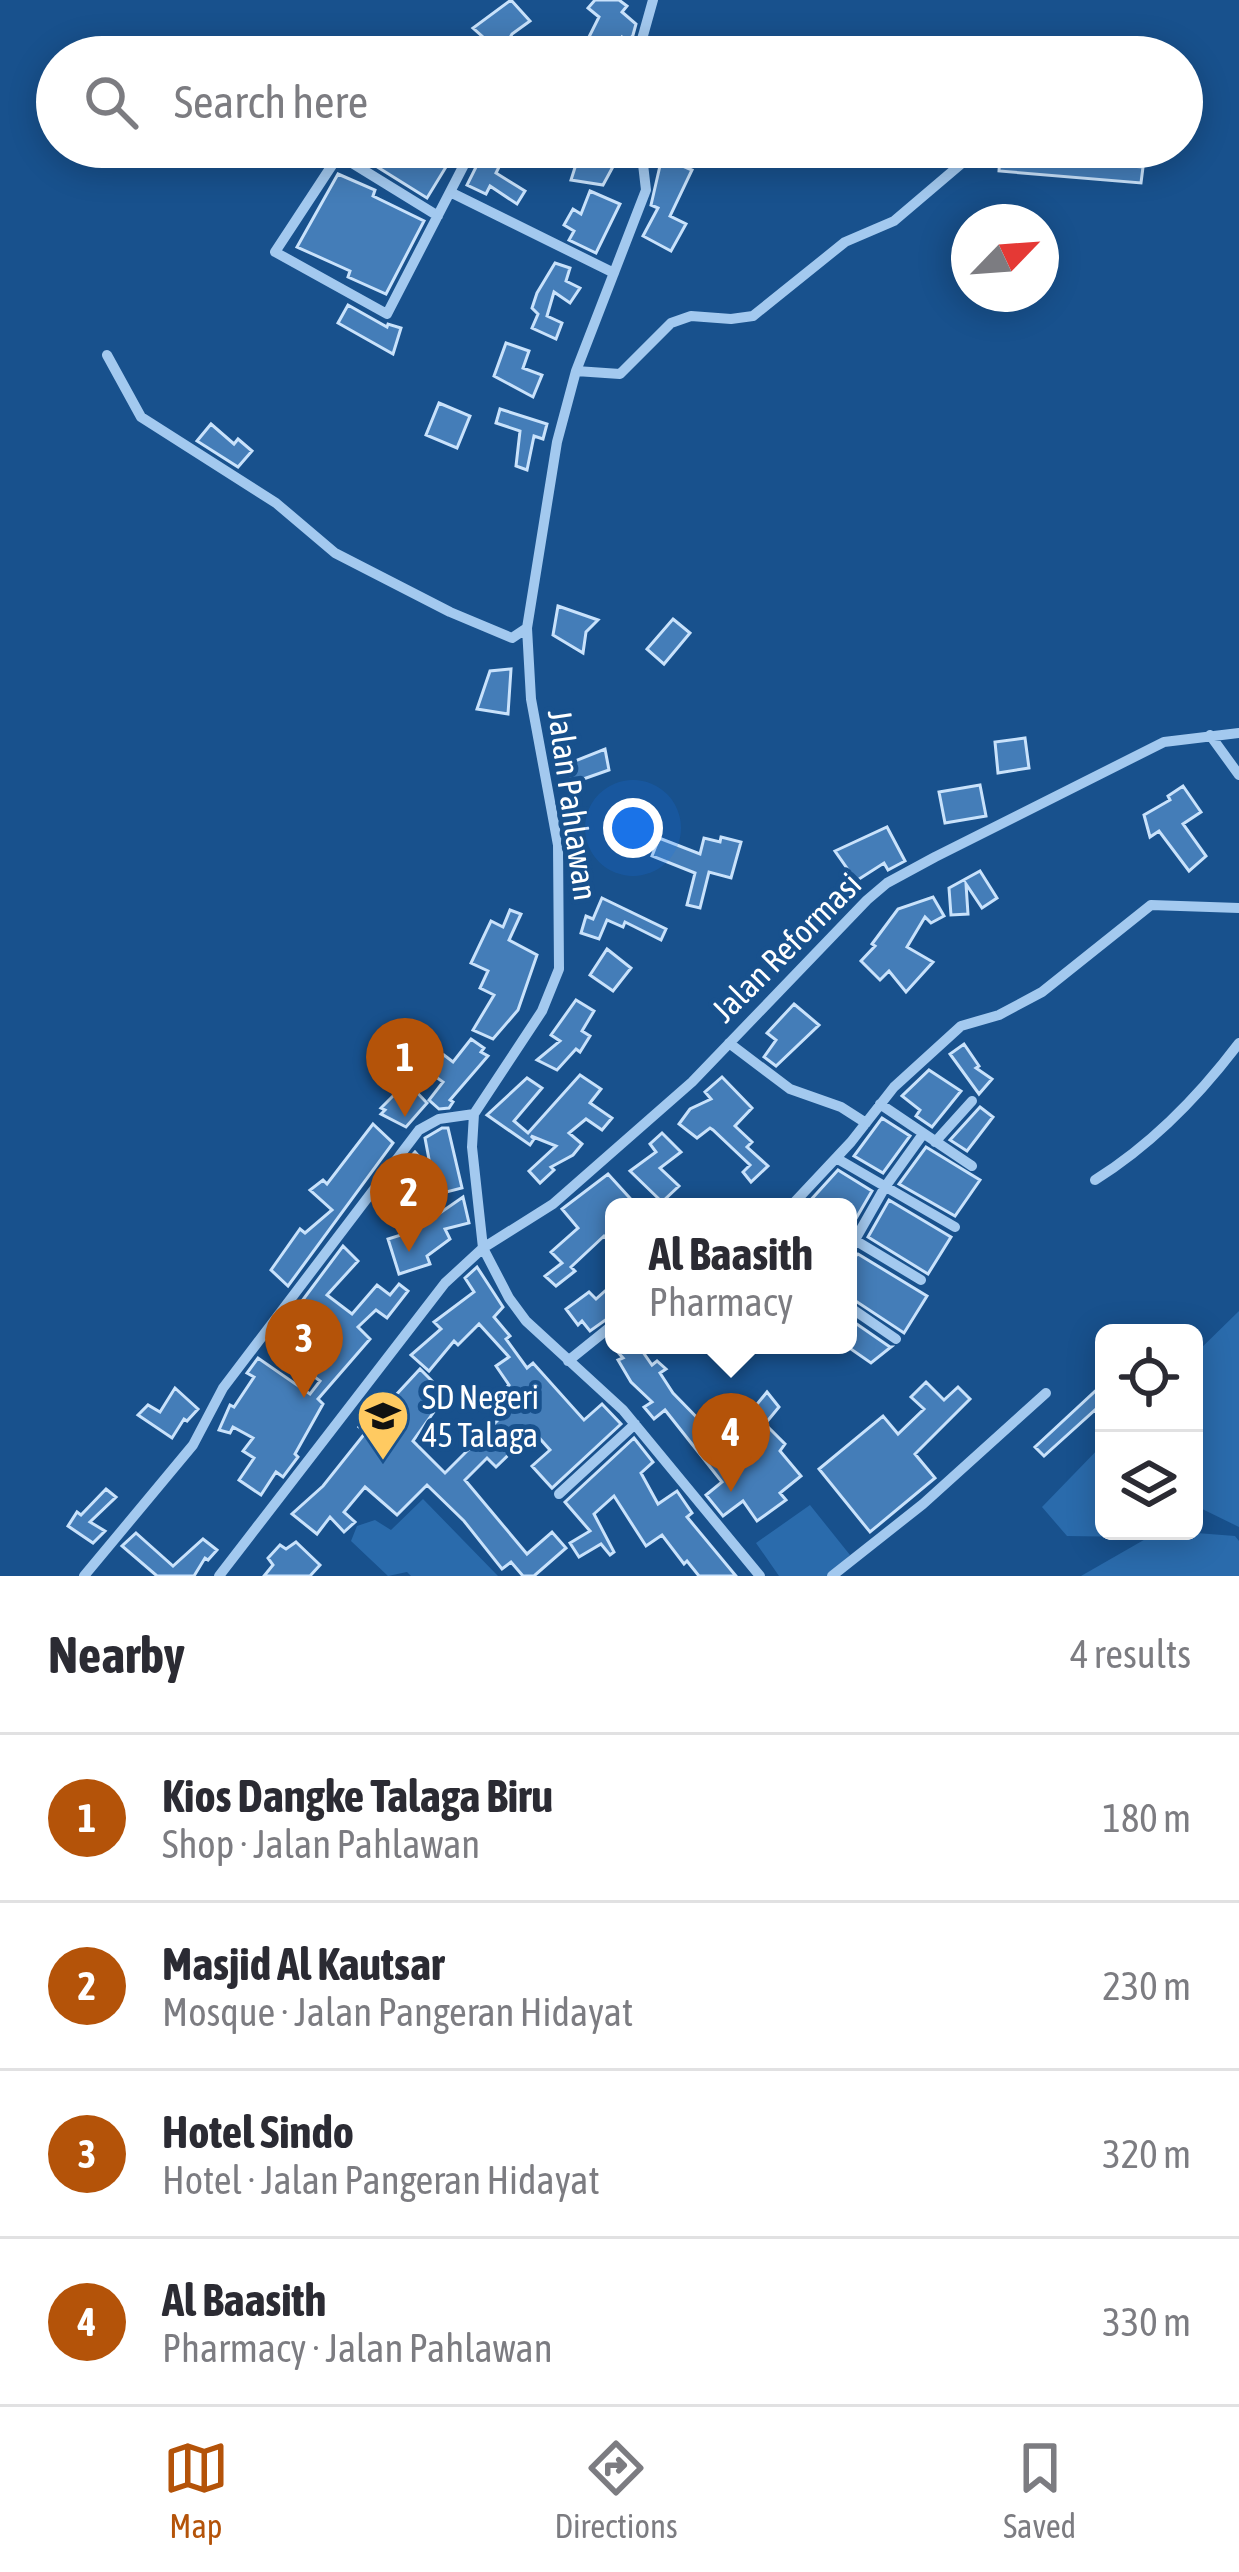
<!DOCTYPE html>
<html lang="en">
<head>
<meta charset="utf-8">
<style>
	body { margin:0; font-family:"Asap Condensed",sans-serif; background:#f2f2f3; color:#2b2b33 }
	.controls { position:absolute; right:36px; bottom:36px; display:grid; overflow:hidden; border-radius:18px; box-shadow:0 6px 30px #0003 }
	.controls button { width:108px; height:108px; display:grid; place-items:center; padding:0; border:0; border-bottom:3px solid #e1e1e2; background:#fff; color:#2b2b33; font:60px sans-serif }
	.compass { position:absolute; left:951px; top:204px; width:108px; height:108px; border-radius:50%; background:#fff; box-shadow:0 6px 30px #0003; rotate:65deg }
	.you { position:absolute; left:633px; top:828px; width:42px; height:42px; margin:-30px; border:9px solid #fff; border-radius:50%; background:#1a73e8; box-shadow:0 0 0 18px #1a73e833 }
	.badge { display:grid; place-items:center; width:78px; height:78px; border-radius:50%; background:#b45309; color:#fff; font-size:39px; font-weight:700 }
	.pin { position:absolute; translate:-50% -99px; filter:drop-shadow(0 3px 6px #0008) }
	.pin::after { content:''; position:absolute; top:63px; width:42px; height:36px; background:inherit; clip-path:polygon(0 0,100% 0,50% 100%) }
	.popup { position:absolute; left:605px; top:1198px; width:252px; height:156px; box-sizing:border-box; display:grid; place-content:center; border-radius:18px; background:#fff; filter:drop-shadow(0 3px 9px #0005); font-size:39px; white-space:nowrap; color:#7c7c81 }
	.popup b { font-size:45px; color:#2b2b33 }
	.popup::after { content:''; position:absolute; left:50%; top:100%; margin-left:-24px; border:24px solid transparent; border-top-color:#fff }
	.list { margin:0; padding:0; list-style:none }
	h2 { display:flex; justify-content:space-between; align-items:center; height:156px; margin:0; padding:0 48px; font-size:51px }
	h2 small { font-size:39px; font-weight:400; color:#7c7c81 }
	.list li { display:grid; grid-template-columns:78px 1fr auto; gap:36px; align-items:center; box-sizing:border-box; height:168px; padding:0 48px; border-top:3px solid #e1e1e2 }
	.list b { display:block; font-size:45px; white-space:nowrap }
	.list p { margin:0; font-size:39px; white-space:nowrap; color:#7c7c81 }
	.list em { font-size:39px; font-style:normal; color:#7c7c81 }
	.icon { flex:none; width:66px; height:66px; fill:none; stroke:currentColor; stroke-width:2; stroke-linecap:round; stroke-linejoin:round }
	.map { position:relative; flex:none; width:1239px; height:1576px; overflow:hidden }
	.search { position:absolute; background:#fff; box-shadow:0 6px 30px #0003; left:36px; right:36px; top:36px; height:132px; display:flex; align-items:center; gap:30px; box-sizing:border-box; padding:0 42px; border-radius:66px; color:#7c7c81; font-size:45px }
	.sheet { height:828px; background:#fff }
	nav { display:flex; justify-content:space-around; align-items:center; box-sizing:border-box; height:168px; border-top:3px solid #e1e1e2; background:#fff; font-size:33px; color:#7c7c81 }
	nav a { display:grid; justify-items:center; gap:6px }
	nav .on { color:#b45309 }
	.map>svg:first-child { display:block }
	.green { fill:#2a6bac }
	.building { fill:#447db8; stroke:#c9e2fb; stroke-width:3 }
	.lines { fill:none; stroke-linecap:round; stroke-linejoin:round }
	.street { stroke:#a3c9ef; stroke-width:10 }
	.labels { text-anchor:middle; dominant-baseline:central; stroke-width:10; stroke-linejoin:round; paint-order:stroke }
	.street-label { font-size:33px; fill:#fff; stroke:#18518d }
	.poi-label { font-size:33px; fill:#fff; stroke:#18518d; text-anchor:start }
</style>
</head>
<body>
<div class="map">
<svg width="1239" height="1576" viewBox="0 0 1239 1576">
	<rect width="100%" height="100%" fill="#18518d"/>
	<path class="green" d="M1239,1311V1527L1194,1505V1355Z
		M1104,1443V1531H1141L1135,1537L1067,1536L1042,1507Z
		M423,1499L498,1576H411L407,1572L388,1576L351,1541L357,1526L375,1520L391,1530Z
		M810,1505L850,1555L827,1576H779L756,1543Z
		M1171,1531L1235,1536L1239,1541V1576H1081L1149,1537Z"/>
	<path class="building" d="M511,0L530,21L512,34L501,53L473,28Z
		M595,0H619L627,6L622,12L636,24L633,35L628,42L622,37L612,57H593L582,51L599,17L588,8Z
		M359,147H427L449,162L427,198L355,153Z
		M486,147H509L496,173L525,191L517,204L490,186L486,194L467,185Z
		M550,147H613L615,163L603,185L571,180L578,158L550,152Z
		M1000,155L1143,167L1141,183L999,171Z
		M662,157L692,170L670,216L686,224L671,251L643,236L658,208L651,205Z
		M338,174L375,190L373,196L424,221L386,294L348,277L350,271L297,247Z
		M590,191L620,204L596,253L569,240L574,231L564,225L573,209L581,214Z
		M555,263L570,268L566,281L580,288L570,303L554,292L547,316L562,323L556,339L532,328L538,314L532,308L537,293Z
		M348,305L387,327L388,324L401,328L393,354L338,323Z
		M506,343L529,351L523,368L542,375L533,397L494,376Z
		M439,403L470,416L457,448L426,435Z
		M500,409L547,424L543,439L534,436L527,470L516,466L520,431L496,423Z
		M211,424L234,444L238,439L252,451L238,467L197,441Z
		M558,606L598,620L586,632L583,653L553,635Z
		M673,619L690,633L664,664L647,649Z
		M511,669L508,714L477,709L490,671Z
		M1025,738L1029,768L998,773L995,742Z
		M605,749L609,770L572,783L565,765Z
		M980,785L986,816L945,823L939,792Z
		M1183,786L1201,812L1183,824L1206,856L1189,871L1159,831L1150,837L1144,815L1170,800L1168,796Z
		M887,827L905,861L888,870L884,863L856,881L835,851Z
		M721,837L741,842L731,878L709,872L700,908L687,905L695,873L652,856L659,838L700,854L704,838L720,842Z
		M980,871L997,898L982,908L966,884L968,914L951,915L949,888Z
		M933,897L944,916L931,923L925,917L907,947L933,962L906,992L889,971L880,980L861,961L875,946L872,944L898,909Z
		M602,898L666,929L661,940L625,922L623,927L607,920L599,939L581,933L586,916L593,919Z
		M510,910L521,914L509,940L537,955L518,1010L493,1039L473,1030L494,995L480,988L488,971L471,963L491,921L503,927Z
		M607,949L631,968L613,991L590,975Z
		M576,1000L594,1011L582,1031L590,1036L580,1052L576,1049L557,1070L537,1060L560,1041L551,1035Z
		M794,1004L819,1025L776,1066L764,1057L776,1040L767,1033Z
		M471,1039L484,1048L481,1052L488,1056L450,1100L453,1102L449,1108L439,1109L429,1100L443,1082L429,1072L444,1055L453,1062Z
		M964,1044L979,1066L976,1068L992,1079L979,1094L950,1054Z
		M929,1070L961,1091L932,1127L916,1116L920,1110L902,1096Z
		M580,1075L601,1089L590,1103L612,1118L602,1130L586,1119L569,1133L582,1144L573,1155L551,1167L554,1170L540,1183L529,1171L556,1146L531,1136L534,1139L530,1145L487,1115L527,1078L542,1088L514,1121L528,1133Z
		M722,1077L752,1108L735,1126L752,1142L747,1147L768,1166L751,1182L743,1172L750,1165L713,1130L710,1128L697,1138L679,1124L690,1109L711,1099L705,1092Z
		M407,1082L427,1103L406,1127L381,1114L385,1110L381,1108Z
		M980,1107L993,1117L967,1151L950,1140Z
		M882,1118L910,1136L883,1173L854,1156Z
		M373,1124L393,1143L288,1286L271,1270L300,1229L305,1233L332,1210L310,1190L323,1180L327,1184Z
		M442,1128H448L462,1188L431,1196L426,1177L412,1190L397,1177L412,1164L407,1161L415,1152L431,1170L425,1138Z
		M662,1133L681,1152L660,1168L679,1186L662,1202L630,1171L656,1152L650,1144Z
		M926,1147L980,1180L955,1216L899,1184Z
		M838,1170L872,1191L851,1227L848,1207H814L808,1203Z
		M608,1174L638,1207H614V1235L609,1241L604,1236L571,1267L575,1271L556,1286L545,1276L562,1263L551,1252L578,1228L562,1209Z
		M463,1197L469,1223L445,1229L450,1239L427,1256L430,1264L399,1274L388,1239L414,1231Z
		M889,1200L951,1237L928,1274L868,1237Z
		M343,1246L358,1261L327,1295L352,1314L377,1285L390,1295L399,1284L408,1291L387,1318L376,1310L358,1327L370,1339L318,1399L323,1404L295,1454L298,1457L283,1477L276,1472L261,1495L239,1480L254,1458L243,1451L253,1438L233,1427L230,1433L219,1430L230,1405L234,1407L254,1377L247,1373L258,1358L310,1394L320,1381L270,1342L285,1322L318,1348L330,1329L299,1305Z
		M858,1254L927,1296L904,1333L848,1296V1263Z
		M477,1267L503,1307L494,1317L510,1336L506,1339L527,1368L533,1363L584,1420L602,1404L621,1424L552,1488L532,1466L550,1450L533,1431L496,1467L487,1458L465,1480L527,1554L552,1532L566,1548L534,1576H523L511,1562L502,1569L464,1521L427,1485L397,1515L365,1487L344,1512L355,1522L344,1532L330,1517L317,1534L292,1514L323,1486L366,1432L359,1427L375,1408L378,1411L391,1395L394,1397L420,1369L446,1395L413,1441L445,1473L511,1407L499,1394L509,1385L496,1366L509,1357L479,1324L458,1345L454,1341L429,1371L411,1355L441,1329L434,1322L474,1292L465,1278Z
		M614,1283V1314L590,1331L582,1321L578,1325L566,1309L589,1292L596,1299Z
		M848,1318L890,1347H891L871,1363L848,1347Z
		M614,1336V1345H638L652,1365L657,1361L666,1369L660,1373L673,1393L712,1433L720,1426L739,1455L762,1435L744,1420L767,1392L779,1407L765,1424L785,1444L780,1451L801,1476L780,1493L786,1500L757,1521L743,1501L723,1516L706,1495L722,1482L665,1410L654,1419L644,1407L652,1402L631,1382L618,1360L623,1358L608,1341Z
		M926,1382L944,1400L958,1387L970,1399L915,1454L935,1478L870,1532L819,1469L883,1416L898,1434L924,1409L911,1397Z
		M1104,1383V1408L1098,1414L1095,1410L1044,1456L1035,1447Z
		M175,1388L198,1409L187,1421L184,1419L172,1438L138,1415L148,1405L160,1412Z
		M634,1438L653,1462L641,1473L658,1504L677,1491L692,1513L687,1517L736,1576H699L687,1561L684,1564L662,1535L646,1546L614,1496L594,1514L614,1552L610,1555L601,1544L579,1557L570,1543L590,1531L565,1502Z
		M106,1489L116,1497L90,1522L105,1531L93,1543L68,1526L77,1512L81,1515Z
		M136,1533L173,1566L203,1539L217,1550L208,1560L205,1558L194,1576H157L122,1546Z
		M296,1542L320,1565L310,1576H264L273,1565L268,1558L280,1545L286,1549Z"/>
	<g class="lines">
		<path class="street" d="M637,57L653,0
			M344,147L275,252L387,314L467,159L445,147
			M641,147L646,190L576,371L557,442L527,628L531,699L558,845L559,969L542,1011L474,1114L472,1147L483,1248L509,1298L526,1321L623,1410L760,1576
			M1043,147L1143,156
			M339,155L438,216
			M450,192L614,273
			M107,355L141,417L276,503L335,553L450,612L512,638L527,628
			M576,371L620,374L671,323L691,316L731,319L753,316L845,242L894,221L981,147
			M1210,735L1239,775
			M729,1043L790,1089L841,1107L866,1123
			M880,1104L972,1166
			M935,1142L972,1101
			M836,1158L955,1227
			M1095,1180C1151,1145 1199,1096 1239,1043
			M790,1207L851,1142L894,1087L961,1026L999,1015L1042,992L1151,905L1239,908
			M848,1236L921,1280
			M848,1252L885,1187L923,1134
			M848,1306L896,1339
			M568,1361L614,1324
			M559,1494L635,1424
			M84,1576L193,1445L223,1388L419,1130L439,1119L474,1114
			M219,1576L445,1283L483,1248L553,1204L692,1082L867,900L887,883L935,857L1164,742L1239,733
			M832,1576L923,1504L1046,1393"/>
	</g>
	<defs>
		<g id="school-pin" transform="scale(2.7)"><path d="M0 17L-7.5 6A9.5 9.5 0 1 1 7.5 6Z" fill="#ffca61" stroke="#18518d"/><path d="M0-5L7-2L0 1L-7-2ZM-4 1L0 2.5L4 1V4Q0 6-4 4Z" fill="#111"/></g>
	</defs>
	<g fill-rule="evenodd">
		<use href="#school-pin" x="383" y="1416"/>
	</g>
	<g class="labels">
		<g class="street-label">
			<text transform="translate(573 805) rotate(82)">Jalan Pahlawan</text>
			<text transform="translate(786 947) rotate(-45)">Jalan Reformasi</text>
		</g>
		<g class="poi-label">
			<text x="422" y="1397">SD Negeri<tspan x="422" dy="38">45 Talaga</tspan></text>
		</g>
	</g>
</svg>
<div class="controls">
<button><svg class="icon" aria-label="locate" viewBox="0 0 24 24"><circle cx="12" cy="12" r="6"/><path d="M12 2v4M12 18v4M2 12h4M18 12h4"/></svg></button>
<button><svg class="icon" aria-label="layers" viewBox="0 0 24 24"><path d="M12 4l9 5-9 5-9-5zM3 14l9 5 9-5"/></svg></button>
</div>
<svg class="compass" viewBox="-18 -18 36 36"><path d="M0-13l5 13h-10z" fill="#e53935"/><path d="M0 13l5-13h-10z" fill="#7c7c81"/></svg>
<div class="you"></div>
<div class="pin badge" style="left:405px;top:1117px">1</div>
<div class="pin badge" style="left:409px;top:1252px">2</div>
<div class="pin badge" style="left:304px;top:1398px">3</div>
<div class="pin badge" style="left:731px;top:1492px">4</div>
<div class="popup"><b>Al Baasith</b>Pharmacy</div>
<div class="search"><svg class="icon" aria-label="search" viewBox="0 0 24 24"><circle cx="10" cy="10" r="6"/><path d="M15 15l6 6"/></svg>Search here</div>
</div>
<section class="sheet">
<h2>Nearby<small>4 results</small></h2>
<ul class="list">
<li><span class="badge">1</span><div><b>Kios Dangke Talaga Biru</b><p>Shop · Jalan Pahlawan</p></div><em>180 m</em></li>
<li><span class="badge">2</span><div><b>Masjid Al Kautsar</b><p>Mosque · Jalan Pangeran Hidayat</p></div><em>230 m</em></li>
<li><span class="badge">3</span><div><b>Hotel Sindo</b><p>Hotel · Jalan Pangeran Hidayat</p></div><em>320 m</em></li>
<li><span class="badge">4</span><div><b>Al Baasith</b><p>Pharmacy · Jalan Pahlawan</p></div><em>330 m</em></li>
</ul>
</section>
<nav>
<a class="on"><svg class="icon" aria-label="map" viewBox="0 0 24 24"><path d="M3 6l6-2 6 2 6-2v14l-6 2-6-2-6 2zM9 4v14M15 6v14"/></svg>Map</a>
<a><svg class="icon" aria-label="directions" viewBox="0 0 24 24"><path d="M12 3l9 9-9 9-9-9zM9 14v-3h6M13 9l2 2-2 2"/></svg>Directions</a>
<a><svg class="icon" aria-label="saved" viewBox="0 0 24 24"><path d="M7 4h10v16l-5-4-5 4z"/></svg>Saved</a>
</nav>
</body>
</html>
